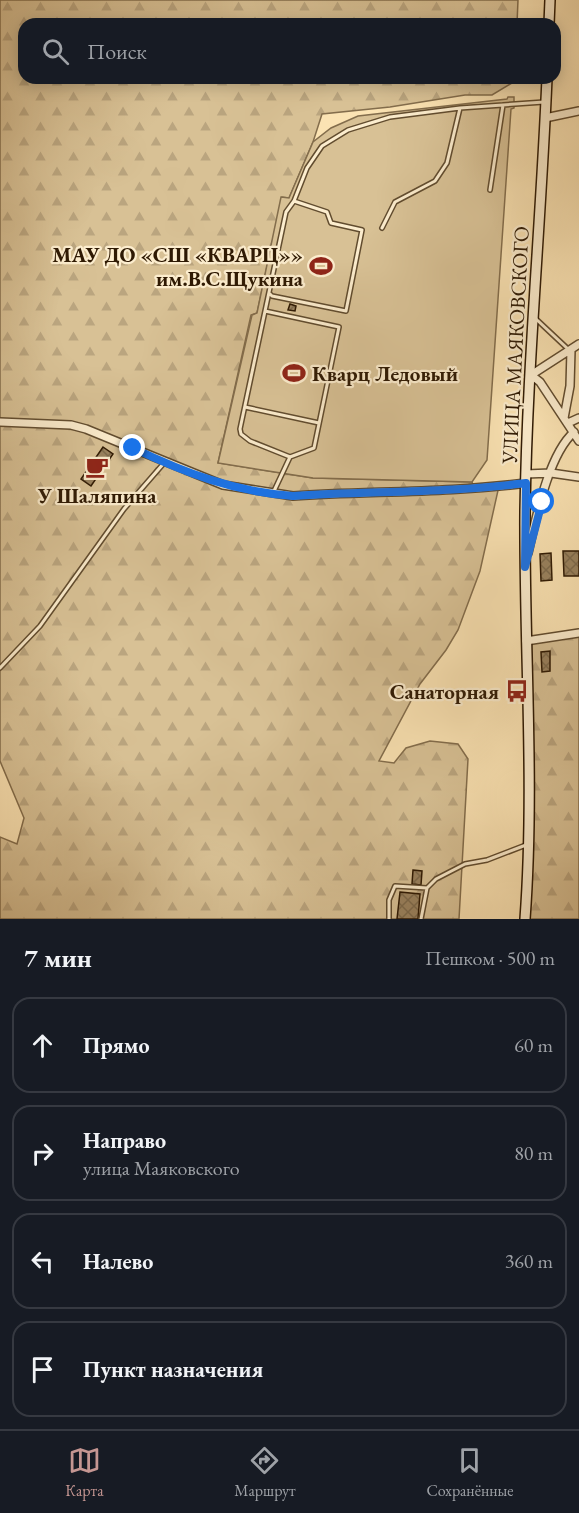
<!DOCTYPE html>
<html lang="ru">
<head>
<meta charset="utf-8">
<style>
	body { margin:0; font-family:"EB Garamond",serif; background:#20242c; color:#f1f3f6 }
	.stop { position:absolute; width:18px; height:18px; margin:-14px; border:4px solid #1a73e8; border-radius:50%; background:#fff }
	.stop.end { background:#1a73e8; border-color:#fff; box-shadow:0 2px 6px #0008 }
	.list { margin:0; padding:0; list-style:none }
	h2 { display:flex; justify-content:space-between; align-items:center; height:78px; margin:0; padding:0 24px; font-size:26px }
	h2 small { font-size:20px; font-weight:400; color:#9ea1a6 }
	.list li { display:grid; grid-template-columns:39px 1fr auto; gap:18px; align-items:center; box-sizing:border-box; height:96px; margin:0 12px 12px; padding:0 12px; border:2px solid #363941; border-radius:18px }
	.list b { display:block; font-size:22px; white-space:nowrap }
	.list p { margin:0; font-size:20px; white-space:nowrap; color:#9ea1a6 }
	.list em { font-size:20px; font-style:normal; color:#9ea1a6 }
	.icon { flex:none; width:33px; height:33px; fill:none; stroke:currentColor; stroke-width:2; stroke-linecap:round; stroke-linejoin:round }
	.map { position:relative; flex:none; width:579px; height:919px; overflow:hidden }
	.search { position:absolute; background:#171b24; box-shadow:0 3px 15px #0003; left:18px; right:18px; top:18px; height:66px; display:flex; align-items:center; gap:15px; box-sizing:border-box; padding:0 21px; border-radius:18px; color:#9ea1a6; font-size:22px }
	.sheet { height:510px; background:#171b24 }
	nav { display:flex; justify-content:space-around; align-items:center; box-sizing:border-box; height:84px; border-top:2px solid #363941; background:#171b24; font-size:16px; color:#9ea1a6 }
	nav a { display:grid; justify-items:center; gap:3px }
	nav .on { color:#c59692 }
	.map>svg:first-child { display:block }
	.forest { fill:url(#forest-firs); stroke:#836d4c; stroke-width:1.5 }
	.pitch { fill:#d8c195; stroke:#836d4c; stroke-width:1.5 }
	.building { fill:url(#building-cross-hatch); stroke:#2e1903; stroke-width:1.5 }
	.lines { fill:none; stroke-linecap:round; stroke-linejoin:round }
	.service-casing { stroke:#614c2f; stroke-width:6 }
	.minor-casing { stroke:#614c2f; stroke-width:10 }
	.secondary-casing { stroke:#2e1903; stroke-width:12 }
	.service { stroke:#fcedce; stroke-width:3 }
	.minor { stroke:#fcedce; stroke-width:7 }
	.secondary { stroke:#fcedce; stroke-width:9 }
	.route { stroke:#1a73e8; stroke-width:8 }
	.labels { text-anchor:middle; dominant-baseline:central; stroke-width:4.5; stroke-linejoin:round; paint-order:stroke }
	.poi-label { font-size:21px; font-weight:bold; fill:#2e1903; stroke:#fcedce; text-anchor:end }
	.street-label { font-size:21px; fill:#2e1903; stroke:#fcedce }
</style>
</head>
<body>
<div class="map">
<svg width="579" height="919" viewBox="0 0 579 919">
	<defs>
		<pattern id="forest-firs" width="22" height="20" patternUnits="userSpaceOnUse" patternTransform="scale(1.5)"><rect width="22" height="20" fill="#d8c195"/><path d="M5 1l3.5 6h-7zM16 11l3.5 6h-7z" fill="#baa57f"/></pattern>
		<pattern id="building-cross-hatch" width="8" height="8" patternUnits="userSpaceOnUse" patternTransform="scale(1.5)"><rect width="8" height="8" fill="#99825f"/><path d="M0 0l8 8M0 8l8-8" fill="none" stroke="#7d6a4c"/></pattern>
	</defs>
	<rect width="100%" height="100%" fill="#fbe3b3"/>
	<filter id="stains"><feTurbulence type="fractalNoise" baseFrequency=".00333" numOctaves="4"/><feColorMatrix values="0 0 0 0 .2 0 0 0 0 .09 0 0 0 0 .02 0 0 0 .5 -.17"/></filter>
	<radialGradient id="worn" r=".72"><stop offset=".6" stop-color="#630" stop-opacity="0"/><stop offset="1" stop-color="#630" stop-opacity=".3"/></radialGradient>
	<path class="forest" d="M0,0H518L517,24H24V78H513L512,83L492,95H465L390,107L322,114L313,142L289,198L282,197L257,313L251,315L218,463L313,478L472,482L475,490L499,486L480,571L458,630L446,650L420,684L379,761L394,763L406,748L430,741L458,744L468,759L459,919H0V837L17,844L24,818L0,761Z
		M579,633V919H525L526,641Z"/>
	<path class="pitch" d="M508,97H514V108L511,109L487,460L472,482L313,478L218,463L252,315L257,313L281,197L289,198L313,142L331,128L358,116L507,99Z"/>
	<path class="building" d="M290,304L296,306L295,311L288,310Z
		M103,447L113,454L91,486L81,479Z
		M563,551H579V576H564Z
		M551,553L552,580L541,581L540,554Z
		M550,651V671L542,672L541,652Z
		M413,870L422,871L421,885L412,884Z
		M400,892L420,894L418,919H397Z"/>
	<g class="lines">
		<g class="service-casing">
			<path id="service" d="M490,190L503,105
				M382,228L395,202L435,181L447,163L460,108
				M270,294L272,296L346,311L362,230L331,223L327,212L294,201
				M265,311L339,327L314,448L290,457L274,491
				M536,319L568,349
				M245,407L319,423
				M290,457L250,441L241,434L240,429L286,212L294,201L307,168L322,146L348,130L390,117L460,108L544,102
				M0,668L40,626L124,509L164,463
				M389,919V900L395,886L427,888
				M421,919L427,888L436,879L465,864L487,860L526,845"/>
		</g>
		<g class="minor-casing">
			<path id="minor" d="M545,118L579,111
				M579,344L531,375L540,382L579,441
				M564,418L570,386L571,350
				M0,422L71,425L86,429L223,485L293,496C370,491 449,493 526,483
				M568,423L579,418
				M526,474L551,473L579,477
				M528,553C536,519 548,455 574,432
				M526,641L579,633"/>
		</g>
		<g class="secondary-casing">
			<path id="secondary" d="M549,24L550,0
				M525,919C535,784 524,647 525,512C527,367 541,223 547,78"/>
		</g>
		<use href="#service" class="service"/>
		<use href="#minor" class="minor"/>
		<use href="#secondary" class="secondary"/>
	</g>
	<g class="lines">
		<path class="route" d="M133,448C185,473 235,492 293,496C370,491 449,493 526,483L525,567L542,502"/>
	</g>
	<defs>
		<g id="stadium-bare" transform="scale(1.8)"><path d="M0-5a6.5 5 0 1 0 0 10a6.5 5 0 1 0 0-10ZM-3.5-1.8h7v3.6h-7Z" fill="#8f2418" stroke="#fcedce" stroke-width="2.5" paint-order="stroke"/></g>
		<g id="cafe-bare" transform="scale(1.8)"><path d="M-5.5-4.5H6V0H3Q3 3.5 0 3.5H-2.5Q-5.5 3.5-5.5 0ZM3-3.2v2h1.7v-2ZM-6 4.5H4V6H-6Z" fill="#8f2418" stroke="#fcedce" stroke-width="2.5" paint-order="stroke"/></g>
		<g id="bus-bare" transform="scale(1.8)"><path d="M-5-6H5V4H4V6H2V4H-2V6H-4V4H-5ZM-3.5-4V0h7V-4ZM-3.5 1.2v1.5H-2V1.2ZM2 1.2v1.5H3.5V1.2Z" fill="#8f2418" stroke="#fcedce" stroke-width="2.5" paint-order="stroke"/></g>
	</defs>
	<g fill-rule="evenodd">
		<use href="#stadium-bare" x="321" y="266"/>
		<use href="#stadium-bare" x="294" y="373"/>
		<use href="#cafe-bare" x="97" y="467"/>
		<use href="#bus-bare" x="517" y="691"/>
	</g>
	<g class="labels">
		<g class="poi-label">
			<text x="303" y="254">МАУ ДО «СШ «КВАРЦ»»<tspan x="303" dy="24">им.В.С.Щукина</tspan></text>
			<text x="312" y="373" text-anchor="start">Кварц Ледовый</text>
			<text x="97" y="495" text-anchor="middle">У Шаляпина</text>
			<text x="499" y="691">Санаторная</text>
		</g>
		<g class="street-label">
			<text transform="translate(515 345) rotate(-87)">УЛИЦА МАЯКОВСКОГО</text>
		</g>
	</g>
	<rect width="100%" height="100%" filter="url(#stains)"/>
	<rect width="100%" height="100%" fill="url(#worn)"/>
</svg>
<div class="stop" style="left:542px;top:502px"></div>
<div class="stop end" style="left:133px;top:448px"></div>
<div class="search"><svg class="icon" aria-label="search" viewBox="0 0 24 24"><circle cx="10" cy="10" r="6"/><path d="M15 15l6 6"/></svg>Поиск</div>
</div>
<section class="sheet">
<h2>7 мин<small>Пешком · 500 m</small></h2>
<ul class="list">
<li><svg class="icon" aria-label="ahead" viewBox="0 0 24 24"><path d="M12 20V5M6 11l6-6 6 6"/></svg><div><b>Прямо</b></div><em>60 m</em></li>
<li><svg class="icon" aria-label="right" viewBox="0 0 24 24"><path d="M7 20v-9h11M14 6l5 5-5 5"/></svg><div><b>Направо</b><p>улица Маяковского</p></div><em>80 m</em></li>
<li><svg class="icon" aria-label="left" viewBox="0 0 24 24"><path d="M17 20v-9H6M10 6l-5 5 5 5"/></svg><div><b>Налево</b></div><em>360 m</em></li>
<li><svg class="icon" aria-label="arrive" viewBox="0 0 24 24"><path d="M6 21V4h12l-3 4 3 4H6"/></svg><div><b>Пункт назначения</b></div></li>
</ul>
</section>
<nav>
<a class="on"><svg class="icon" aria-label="map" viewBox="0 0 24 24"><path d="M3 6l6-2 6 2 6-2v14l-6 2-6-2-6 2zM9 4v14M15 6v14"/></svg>Карта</a>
<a><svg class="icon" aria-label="directions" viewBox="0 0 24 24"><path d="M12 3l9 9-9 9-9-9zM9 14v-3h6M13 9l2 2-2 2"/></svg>Маршрут</a>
<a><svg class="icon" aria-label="saved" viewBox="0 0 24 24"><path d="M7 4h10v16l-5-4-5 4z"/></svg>Сохранённые</a>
</nav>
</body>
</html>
